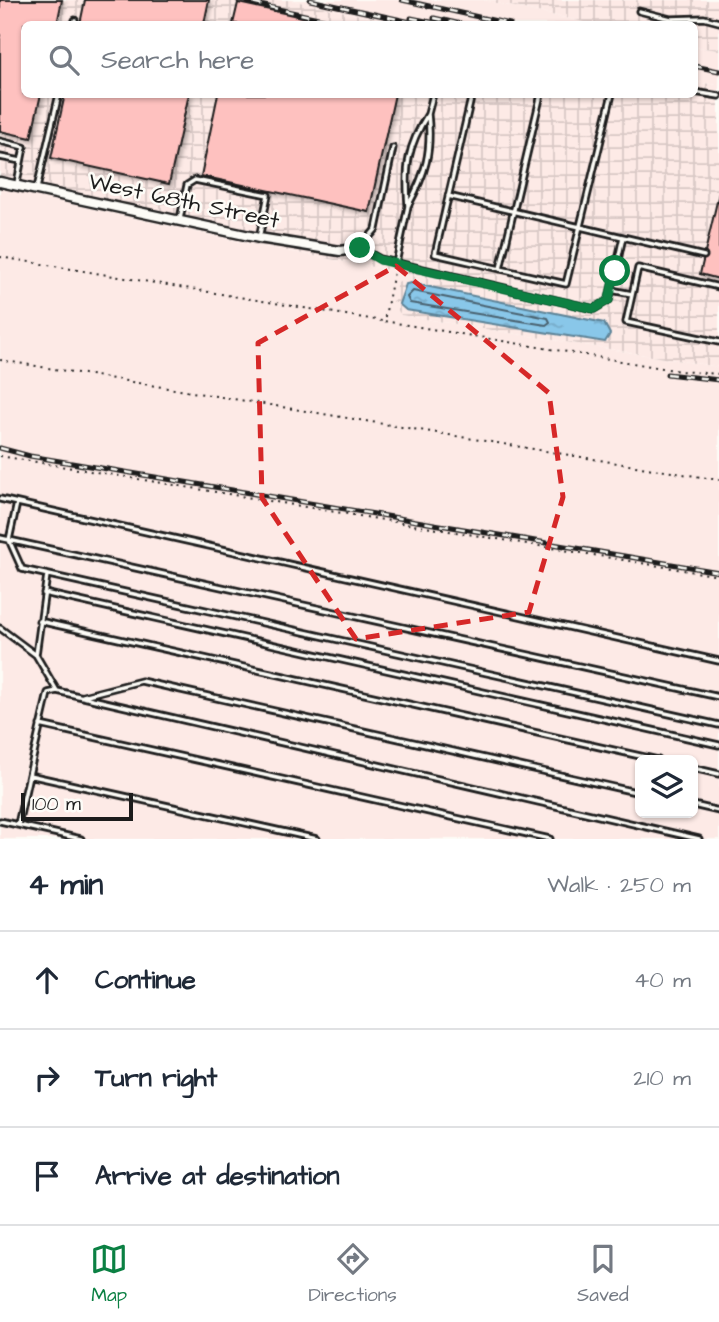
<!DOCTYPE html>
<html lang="en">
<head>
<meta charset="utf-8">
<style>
	body { margin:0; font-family:"Architects Daughter",sans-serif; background:#f6f6f7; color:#1f2937 }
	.controls { position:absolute; right:21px; bottom:21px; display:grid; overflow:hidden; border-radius:10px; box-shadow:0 2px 5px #0004 }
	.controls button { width:63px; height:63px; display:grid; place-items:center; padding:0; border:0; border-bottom:2px solid #e0e1e3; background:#fff; color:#1f2937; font:35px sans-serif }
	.scale { position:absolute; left:21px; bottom:18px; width:112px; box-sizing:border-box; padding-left:7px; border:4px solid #1c1c1c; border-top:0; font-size:19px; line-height:24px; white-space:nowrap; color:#1c1c1c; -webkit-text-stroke:5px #fdfcf7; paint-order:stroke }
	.stop { position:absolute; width:21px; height:21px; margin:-16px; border:5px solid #0b8043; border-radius:50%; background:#fff }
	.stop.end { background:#0b8043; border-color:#fff; box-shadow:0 2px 7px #0008 }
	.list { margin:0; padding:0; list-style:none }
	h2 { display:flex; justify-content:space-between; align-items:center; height:91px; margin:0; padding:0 28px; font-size:30px }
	h2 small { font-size:23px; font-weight:400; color:#747a83 }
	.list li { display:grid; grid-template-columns:46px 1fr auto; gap:21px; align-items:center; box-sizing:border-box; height:98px; padding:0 28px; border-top:2px solid #e0e1e3 }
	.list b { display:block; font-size:26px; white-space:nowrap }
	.list em { font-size:23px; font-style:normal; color:#747a83 }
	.icon { flex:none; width:38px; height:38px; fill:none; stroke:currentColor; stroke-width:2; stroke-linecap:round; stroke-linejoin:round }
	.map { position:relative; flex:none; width:719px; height:839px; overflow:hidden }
	.search { position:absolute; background:#fff; box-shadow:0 2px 5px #0004; left:21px; right:21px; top:21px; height:77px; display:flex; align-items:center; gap:18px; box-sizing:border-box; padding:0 24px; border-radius:10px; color:#747a83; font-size:26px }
	.sheet { height:385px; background:#fff }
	nav { display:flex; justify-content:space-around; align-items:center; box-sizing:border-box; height:98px; border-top:2px solid #e0e1e3; background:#fff; font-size:19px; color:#747a83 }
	nav a { display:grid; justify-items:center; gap:4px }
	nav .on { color:#0b8043 }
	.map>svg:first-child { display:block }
	.built { fill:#fdeae6; fill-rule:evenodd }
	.industrial { fill:url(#industrial-grid) }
	.water { fill:url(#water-ripples); stroke:#5d8397; stroke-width:2 }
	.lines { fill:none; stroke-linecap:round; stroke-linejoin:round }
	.shore { stroke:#48606e; stroke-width:2 }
	.building { fill:#fec1bf; stroke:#1c1c1c; stroke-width:2; filter:url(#shadow) }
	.lane-casing { stroke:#1c1c1c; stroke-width:9 }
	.street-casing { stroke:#1c1c1c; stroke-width:13 }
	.path { stroke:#1c1c1c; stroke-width:2; stroke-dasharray:2 5; stroke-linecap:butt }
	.lane { stroke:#fdfcf7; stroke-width:3.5 }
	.street { stroke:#fdfcf7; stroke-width:8 }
	.rail-casing { stroke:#1c1c1c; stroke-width:5 }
	.rail { stroke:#fdfcf7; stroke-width:2.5; stroke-dasharray:8; stroke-linecap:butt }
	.route { stroke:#0b8043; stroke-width:9 }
	.marked { fill:none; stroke:#d62828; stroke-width:5; stroke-dasharray:14 9; stroke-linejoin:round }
	.labels { text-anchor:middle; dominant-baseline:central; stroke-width:5; stroke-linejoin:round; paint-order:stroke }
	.street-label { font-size:23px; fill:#1c1c1c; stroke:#fdfcf7 }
</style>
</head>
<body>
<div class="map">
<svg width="719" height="839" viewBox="0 0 719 839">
	<defs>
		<pattern id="industrial-grid" width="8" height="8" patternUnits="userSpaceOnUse" patternTransform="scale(1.75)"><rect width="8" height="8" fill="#fdeae6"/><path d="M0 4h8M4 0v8" fill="none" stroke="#d8c8c5"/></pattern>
		<pattern id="water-ripples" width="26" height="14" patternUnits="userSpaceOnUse" patternTransform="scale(1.75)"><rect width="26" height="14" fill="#89c7e9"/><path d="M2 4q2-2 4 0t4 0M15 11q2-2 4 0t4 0" fill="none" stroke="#76aac7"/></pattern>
		<filter id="shadow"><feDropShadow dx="3" dy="3" stdDeviation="2" flood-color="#0004"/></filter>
	</defs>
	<rect width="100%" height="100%" fill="#fdfcf7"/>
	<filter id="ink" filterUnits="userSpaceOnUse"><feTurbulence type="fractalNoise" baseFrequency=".0143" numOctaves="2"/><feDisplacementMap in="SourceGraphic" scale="14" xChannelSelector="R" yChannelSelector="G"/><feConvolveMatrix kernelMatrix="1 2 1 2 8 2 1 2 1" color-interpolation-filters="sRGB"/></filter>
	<g filter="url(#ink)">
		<path class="built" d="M290,0H483L593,24H403Z
			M695,47L719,50V85L695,82Z
			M0,188L254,245L411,274L401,315L719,367V839H0ZM640,760H693V813H640Z"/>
		<path class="industrial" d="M0,0H290L403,24H24V94H694L695,82L719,85V367L401,315L393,303L398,282L410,274L255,245L0,188Z
			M483,0H719V50L695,47L694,24H593Z"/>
		<path class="water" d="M411,283L604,323L610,334L605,342L406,310L399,304L406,284Z"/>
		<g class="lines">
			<path class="shore" d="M413,291L548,318L550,322L546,325L410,303L407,297Z"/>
		</g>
		<path class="building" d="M0,0H62L57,24H24V94H41L31,138L0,131Z
			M85,0H209L204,24H80Z
			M238,3L334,24H233Z
			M65,94H189L169,184L51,158Z
			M218,94H395L369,212L201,176Z
			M719,193V279L700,274Z"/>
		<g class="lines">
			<g class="lane-casing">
				<path id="lane" d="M639,11L671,19L704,18L719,22
					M74,24L75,20
					M694,92L719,96
					M472,94L435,254L566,284L612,94
					M428,114C432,152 426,173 408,206C405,167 407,147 428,114Z
					M428,114L433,94
					M0,141L24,147L17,183
					M393,148L376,229L360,248L380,259L594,309L609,300L623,237
					M0,157L21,161
					M37,188L59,94
					M448,196L704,256
					M180,219L187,185L195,180L268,195L259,238
					M396,263L408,206
					M500,269L541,94
					M719,287L638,268L626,322L719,342
					M611,290L632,294
					M0,499L719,661
					M17,503L9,540L22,569L719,725
					M0,538L719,697
					M44,593L719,745
					M39,621L658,760
					M0,628L36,655L57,691
					M36,655L47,575
					M83,696L141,681L640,793
					M40,725L550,839
					M693,768L719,774
					M693,805L719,811
					M0,821L81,839
					M18,824L29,775
					M317,839L29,775L48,693L57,691L699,839"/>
			</g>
			<g class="street-casing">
				<path id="street" d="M0,182L259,238L340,251L360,248"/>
			</g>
			<path class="path" d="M0,257L382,321
				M395,267L384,321L680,371L719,374
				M0,360L719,480
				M0,456L719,576"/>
			<use href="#lane" class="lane"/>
			<use href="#street" class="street"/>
			<g class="rail-casing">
				<path id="rail" d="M238,0L345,24
					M310,0L420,24
					M402,0L510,24
					M411,18L441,24
					M434,18L461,24
					M694,66L719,71
					M667,374L719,380
					M0,448L30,456L719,572"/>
			</g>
			<use href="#rail" class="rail"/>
		</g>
	</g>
	<g class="lines" filter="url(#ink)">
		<path class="route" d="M360,248L380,260L594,309L609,300L615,271"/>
	</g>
	<path class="marked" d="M396,266L549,393L563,497L529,612L356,639L262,498L258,343Z"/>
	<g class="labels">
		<g class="street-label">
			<text transform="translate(184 201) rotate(12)">West 68th Street</text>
		</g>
	</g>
</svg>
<div class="controls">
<button><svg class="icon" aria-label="layers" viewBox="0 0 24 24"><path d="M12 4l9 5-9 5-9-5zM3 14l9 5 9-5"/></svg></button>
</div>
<div class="scale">100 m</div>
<div class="stop" style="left:615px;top:271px"></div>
<div class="stop end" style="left:360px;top:248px"></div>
<div class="search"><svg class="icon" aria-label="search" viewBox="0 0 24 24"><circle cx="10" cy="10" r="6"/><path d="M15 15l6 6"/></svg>Search here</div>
</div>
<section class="sheet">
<h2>4 min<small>Walk · 250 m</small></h2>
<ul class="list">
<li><svg class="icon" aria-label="ahead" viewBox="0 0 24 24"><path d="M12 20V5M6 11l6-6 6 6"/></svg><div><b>Continue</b></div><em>40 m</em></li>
<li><svg class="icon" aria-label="right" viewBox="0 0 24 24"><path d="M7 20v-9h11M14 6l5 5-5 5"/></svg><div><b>Turn right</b></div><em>210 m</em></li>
<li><svg class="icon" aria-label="arrive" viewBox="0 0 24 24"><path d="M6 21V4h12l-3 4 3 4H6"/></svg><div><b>Arrive at destination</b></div></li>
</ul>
</section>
<nav>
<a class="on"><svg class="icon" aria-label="map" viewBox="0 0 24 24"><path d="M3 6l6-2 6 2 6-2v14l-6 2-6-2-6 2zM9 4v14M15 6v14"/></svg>Map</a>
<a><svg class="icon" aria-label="directions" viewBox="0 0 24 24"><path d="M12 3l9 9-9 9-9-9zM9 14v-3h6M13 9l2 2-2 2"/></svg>Directions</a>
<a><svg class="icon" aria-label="saved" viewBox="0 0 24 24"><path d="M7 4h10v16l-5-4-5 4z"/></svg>Saved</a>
</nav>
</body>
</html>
